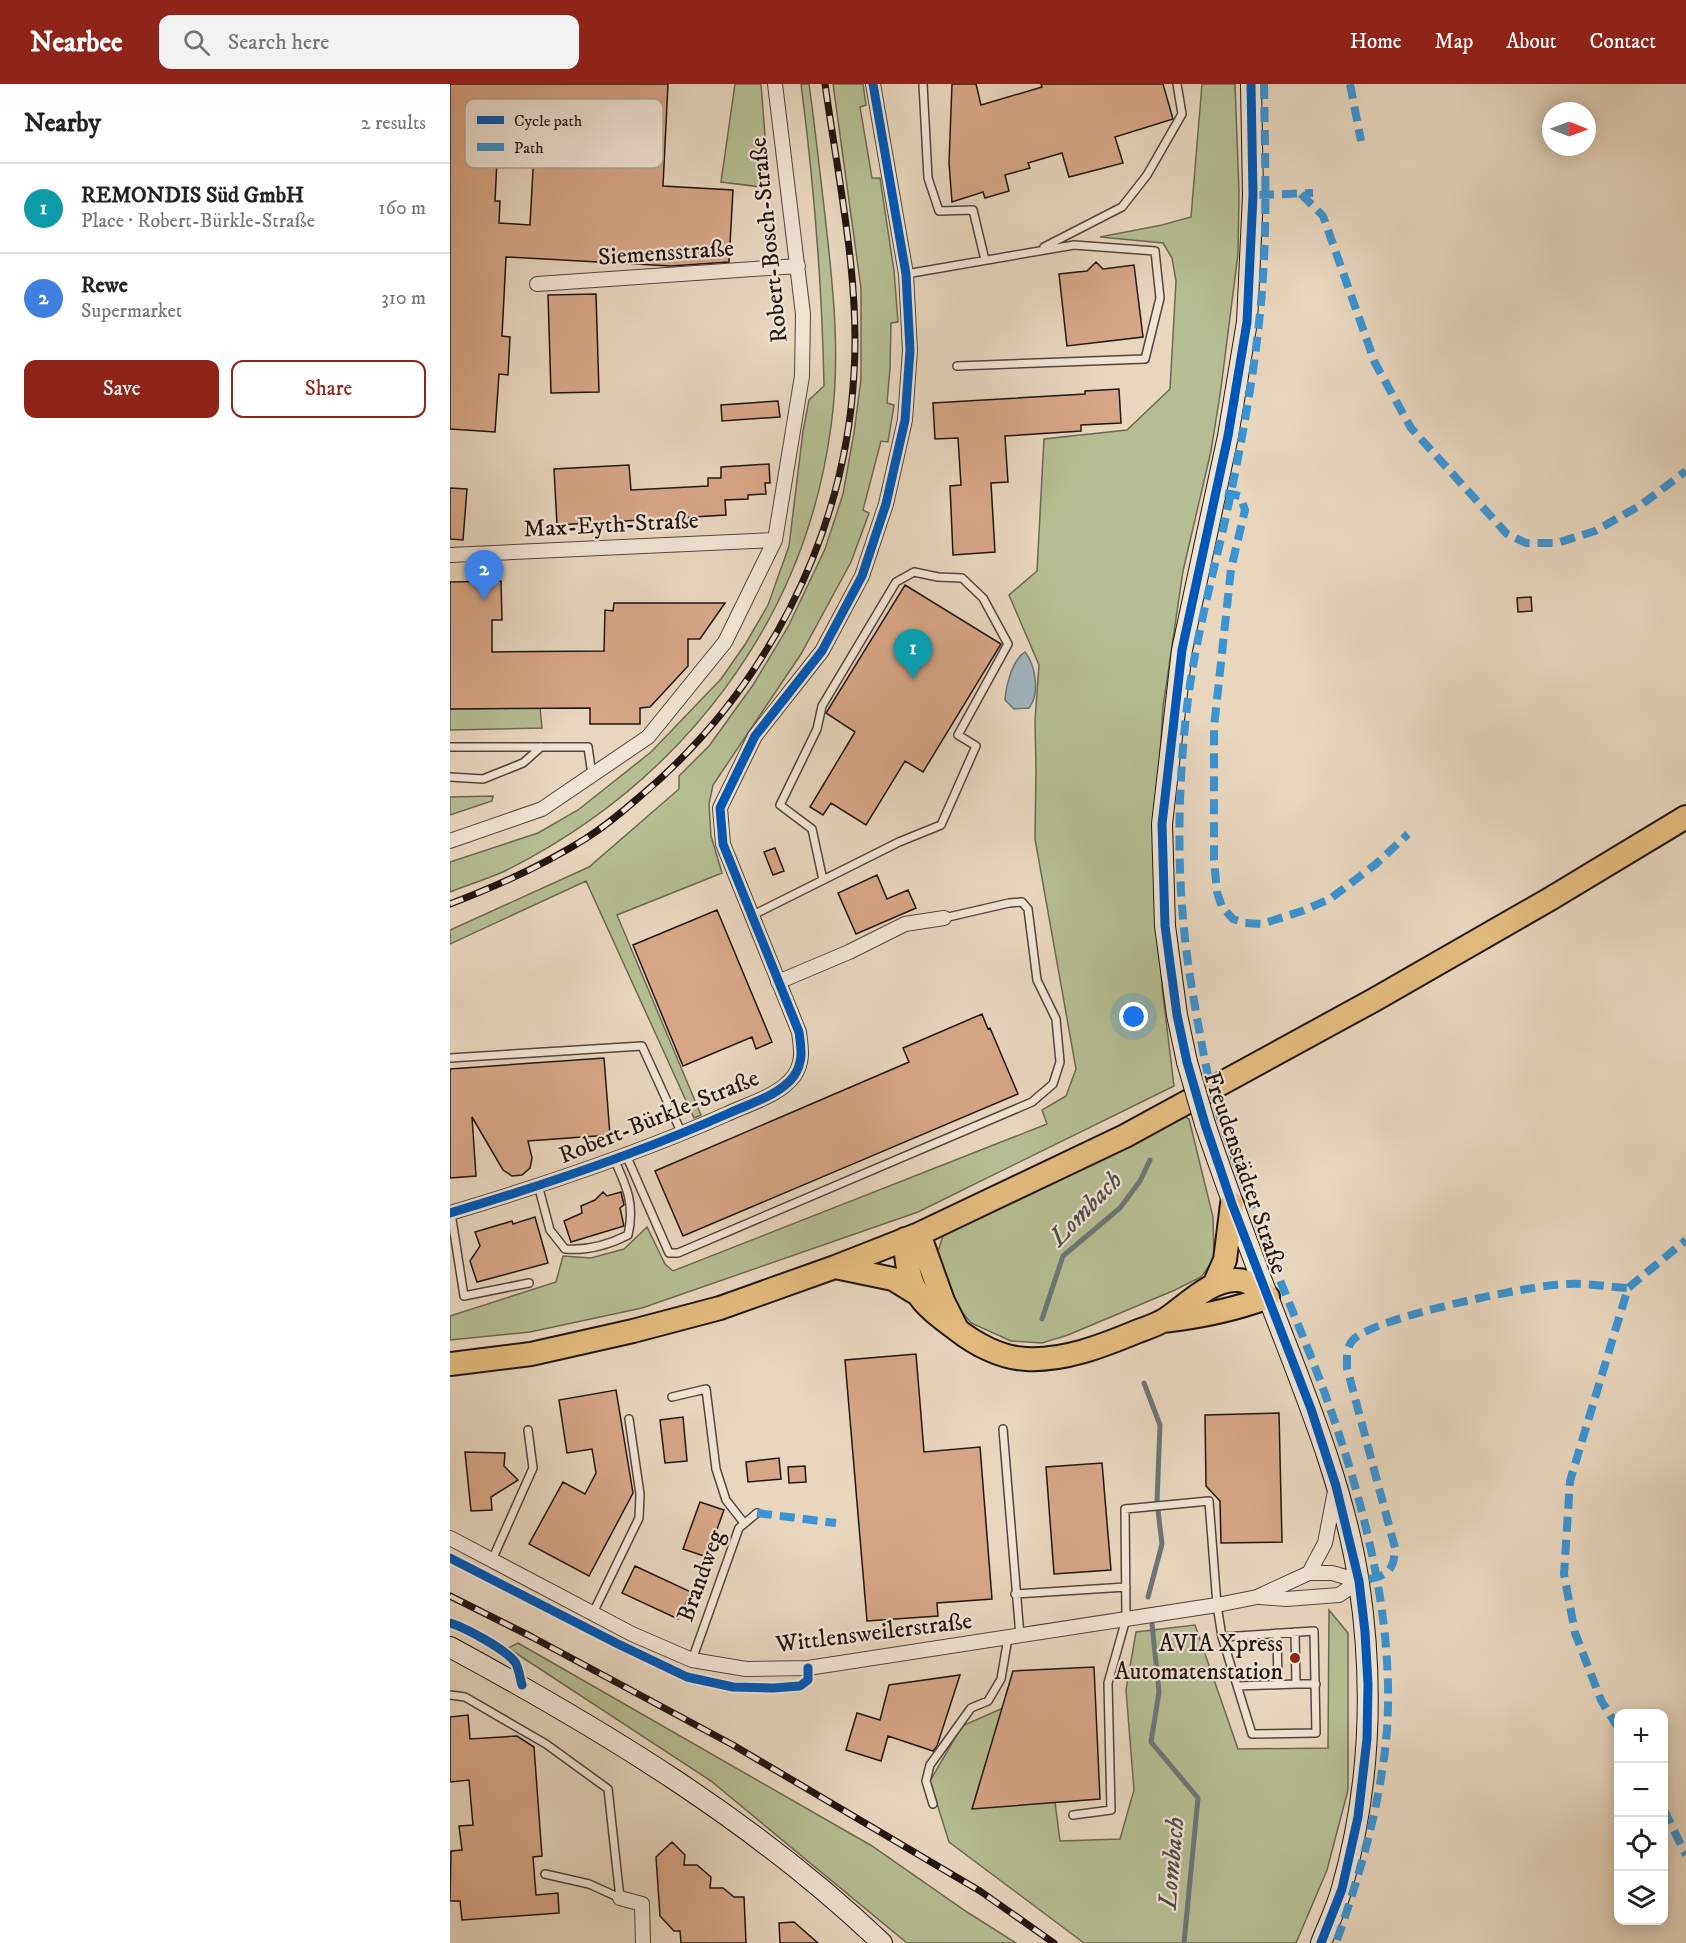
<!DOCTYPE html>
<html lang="en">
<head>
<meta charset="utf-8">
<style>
	body { margin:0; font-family:"IM FELL DW Pica",serif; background:#f2f2f2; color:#222 }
	.controls { position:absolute; right:18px; bottom:18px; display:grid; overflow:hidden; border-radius:12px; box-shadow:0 3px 15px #0003 }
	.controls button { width:54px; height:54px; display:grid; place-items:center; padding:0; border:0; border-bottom:2px solid #e0e0e0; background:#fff; color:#222; font:30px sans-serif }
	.compass { position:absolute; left:1092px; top:18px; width:54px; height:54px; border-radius:50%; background:#fff; box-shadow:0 3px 15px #0003; rotate:91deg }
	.you { position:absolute; left:684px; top:933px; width:21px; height:21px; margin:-15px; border:4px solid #fff; border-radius:50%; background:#1a73e8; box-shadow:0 0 0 9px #1a73e833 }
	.badge { display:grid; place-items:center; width:39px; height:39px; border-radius:50%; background:#8f2418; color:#fff; font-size:20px; font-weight:700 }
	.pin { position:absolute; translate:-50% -50px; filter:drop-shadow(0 2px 3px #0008) }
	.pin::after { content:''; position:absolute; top:32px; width:21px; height:18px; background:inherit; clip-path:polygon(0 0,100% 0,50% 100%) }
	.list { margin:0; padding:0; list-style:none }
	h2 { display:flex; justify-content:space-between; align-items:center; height:78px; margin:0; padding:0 24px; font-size:26px }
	h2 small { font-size:20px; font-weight:400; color:#767676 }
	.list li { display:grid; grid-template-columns:39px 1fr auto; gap:18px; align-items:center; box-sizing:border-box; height:90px; padding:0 24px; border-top:2px solid #e0e0e0 }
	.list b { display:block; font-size:22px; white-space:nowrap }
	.list p { margin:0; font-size:20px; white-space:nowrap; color:#767676 }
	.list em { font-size:20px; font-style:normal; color:#767676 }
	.actions { display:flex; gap:12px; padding:18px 24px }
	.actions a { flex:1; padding:14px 0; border:2px solid #8f2418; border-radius:12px; text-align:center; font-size:21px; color:#8f2418 }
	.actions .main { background:#8f2418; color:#fff }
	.icon { flex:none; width:33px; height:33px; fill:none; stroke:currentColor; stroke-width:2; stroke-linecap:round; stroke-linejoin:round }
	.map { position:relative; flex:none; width:1236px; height:1859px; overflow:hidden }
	header { display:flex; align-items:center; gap:36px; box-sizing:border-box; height:84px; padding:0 30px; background:#8f2418; color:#fff }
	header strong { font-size:28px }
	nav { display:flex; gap:33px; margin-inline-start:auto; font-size:21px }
	.search { width:420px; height:54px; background:#f2f2f2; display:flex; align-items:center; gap:15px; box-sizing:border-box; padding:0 21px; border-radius:12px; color:#767676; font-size:22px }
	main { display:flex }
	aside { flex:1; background:#fff }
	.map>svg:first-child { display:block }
	.green { fill:#b5be92; stroke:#6b6a52; stroke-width:1.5 }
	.water { fill:#9eb6bd; stroke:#6c7678; stroke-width:1.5 }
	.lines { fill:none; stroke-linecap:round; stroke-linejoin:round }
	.stream { stroke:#6c7678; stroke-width:5 }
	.building { fill:#d7a687; stroke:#211511; stroke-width:1.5; fill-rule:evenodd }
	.lane-casing { stroke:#53453c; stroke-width:10 }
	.street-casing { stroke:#53453c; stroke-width:16 }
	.secondary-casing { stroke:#211511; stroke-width:22 }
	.primary-casing { stroke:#211511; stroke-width:26 }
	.lane { stroke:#f0e4d4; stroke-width:7 }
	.street { stroke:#f0e4d4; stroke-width:14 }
	.secondary { stroke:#f0e4d4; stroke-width:20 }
	.primary { stroke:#e4bb7e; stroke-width:22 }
	.rail-casing { stroke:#211511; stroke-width:7 }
	.rail { stroke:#f0e4d4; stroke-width:4.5; stroke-dasharray:14; stroke-linecap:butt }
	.secondary-bridge-casing { stroke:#211511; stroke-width:22; stroke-linecap:butt }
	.secondary-bridge { stroke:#f0e4d4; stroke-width:20 }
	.quiet { stroke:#3a93d3; stroke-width:8; stroke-dasharray:15 8; stroke-linecap:butt }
	.cycleway-casing { stroke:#f0e4d4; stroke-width:13 }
	.cycleway { stroke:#0057b8; stroke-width:9 }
	.poi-dot { fill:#8f2418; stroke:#f0e4d4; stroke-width:2 }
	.labels { text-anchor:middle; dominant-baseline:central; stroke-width:4.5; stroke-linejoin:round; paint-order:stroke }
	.street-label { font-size:24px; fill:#211511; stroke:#f0e4d4 }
	.poi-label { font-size:24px; fill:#211511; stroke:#f0e4d4; text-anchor:end }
	.water-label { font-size:26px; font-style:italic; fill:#4d4d4d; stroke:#f0e4d4 }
	.key { fill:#f0e4d4; stroke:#b2a69a; stroke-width:1.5 }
	.key-label { font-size:16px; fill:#211511 }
</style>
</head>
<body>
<header>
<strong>Nearbee</strong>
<div class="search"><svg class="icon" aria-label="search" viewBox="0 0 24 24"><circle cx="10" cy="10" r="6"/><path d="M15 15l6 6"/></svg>Search here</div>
<nav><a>Home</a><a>Map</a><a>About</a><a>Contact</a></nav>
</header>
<main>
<aside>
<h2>Nearby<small>2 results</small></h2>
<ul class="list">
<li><span class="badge" style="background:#0f9aa8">1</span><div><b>REMONDIS Süd GmbH</b><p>Place · Robert-Bürkle-Straße</p></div><em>160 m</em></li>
<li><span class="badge" style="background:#3f7fe0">2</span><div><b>Rewe</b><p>Supermarket</p></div><em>310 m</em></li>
</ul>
<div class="actions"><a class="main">Save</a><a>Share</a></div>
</aside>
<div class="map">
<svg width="1236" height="1859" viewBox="0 0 1236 1859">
	<rect width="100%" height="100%" fill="#e8d6bd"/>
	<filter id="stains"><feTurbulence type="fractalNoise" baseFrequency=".00333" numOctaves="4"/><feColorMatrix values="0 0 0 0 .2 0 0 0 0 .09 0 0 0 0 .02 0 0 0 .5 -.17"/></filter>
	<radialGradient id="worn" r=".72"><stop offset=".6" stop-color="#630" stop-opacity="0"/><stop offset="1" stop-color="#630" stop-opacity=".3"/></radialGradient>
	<path class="green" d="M285,0H311L319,104L271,98Z
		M351,0H359C365,44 370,88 375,132C383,201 391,273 381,342C355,539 231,699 55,787C37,795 18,801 0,808V778L88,749L128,726L201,668L271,595L296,559L318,521L339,462L353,347L359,316L374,302C372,201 364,100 351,0Z
		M383,0H413L416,21L410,23L422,94H430L444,187L448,238L441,239L440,284L437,319L444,321L438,358L431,357L413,426L419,429L401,478L351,570L263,701L259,720L261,752L272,789L167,831L251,1031L244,1034L136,797L0,860V846L139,783L229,705V692L259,662L303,601L338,543L375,465L393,410L404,349L411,295V204Z
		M752,0H785L789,108L788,170L771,304L761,367L733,487L713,623L704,768L712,903L724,1002L468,1128L192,1224L80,1248L0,1256V1232L106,1198L113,1172L141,1174L174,1165L197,1143L215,1180L223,1187L597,1040L592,1026L616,1012L626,985L585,755L586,686L585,637L589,581L559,511L587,487L594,355L677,346L720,305L726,197L722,174L713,159L650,153L712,141L741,133Z
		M90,624L92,644L0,646V625Z
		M43,712L42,717L0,731V713Z
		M735,1033L739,1035L763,1133L764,1175L751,1193L725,1206L618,1251L592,1259L561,1257L521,1239L508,1223L486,1174L494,1148Z
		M879,1526L898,1549V1706L877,1786L846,1859H634L499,1758L480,1697L512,1642L553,1624L605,1718L610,1757L670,1755L684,1706L676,1606L686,1548L745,1541L788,1665L878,1664Z
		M68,1559L422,1762L517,1828L566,1859H457L261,1697L58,1564Z"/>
	<path class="water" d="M575,568C586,582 590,610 579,624L564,625L555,616C556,602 562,576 575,568Z"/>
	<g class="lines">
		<path class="stream" d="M592,1235L613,1172L670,1124L690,1097L700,1076
			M694,1299L710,1341L707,1418L712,1460L698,1513
			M702,1540L709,1608L701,1658L748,1714L734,1859"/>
	</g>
	<path class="building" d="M0,0H218L213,102L283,106L279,178L221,182L56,173L52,252L60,253L58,291L49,290L45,348L0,345ZM56,48L85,49L80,141L49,139L50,117H45L47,76L54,77Z
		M502,0H526L531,21L592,3L591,0H713L723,35L665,53L673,79L619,93L612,69L578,79L580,84L555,91L559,107L535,114L533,108L502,118L499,79Z
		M646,178L653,185L684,181L693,253L617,262L609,190L637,187Z
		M146,210L149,308L101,309L98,211Z
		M669,305L671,339L631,341V347L555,352L558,398L541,399L545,468L503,471L500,402L511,401L508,354L485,355L483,319L635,310V307Z
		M328,317L330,333L272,337L271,321Z
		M319,380L320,399H315L316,410L298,411V415L275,416L276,431L107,441L104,385L179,381L181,406L258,402V394H271V383Z
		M0,404L17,405L13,456L0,455Z
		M51,497L52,536H42V568L154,567L155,526L163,527L164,519H275L250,555H238V582L200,623L190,624V640H140V624L0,625V498Z
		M455,501L551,560L473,688L455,677L416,741L381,719L373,731L360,723L405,648L376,629Z
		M1081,513L1082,527L1068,528L1067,514Z
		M325,764L334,787L323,791L314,768Z
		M427,791L437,815L458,806L466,824L406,850L388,809Z
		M267,826L322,958L306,965L302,953L233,982L183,861Z
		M532,930L538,945L540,944L568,1010L233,1152L205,1087L459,978L453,964Z
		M154,974L160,1051L78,1057L82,1074L80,1084L72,1091L62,1092L53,1086L22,1033L26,1092L0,1094V985Z
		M153,1108L157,1112L171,1108L174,1121L170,1124L174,1142L121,1158L114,1137L132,1129L131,1122L145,1116Z
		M85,1133L98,1179L27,1198L20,1177L30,1162L25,1148L62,1137L63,1140Z
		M466,1270L474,1368L530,1363L542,1515L487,1519L488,1532L417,1537L395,1276Z
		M166,1306L183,1409L139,1492L79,1460L113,1398L135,1410L146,1389L142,1365L117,1369L109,1316Z
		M829,1329L832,1458L771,1459L770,1417L756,1402L755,1331Z
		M233,1333L237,1377L215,1379L210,1336Z
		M15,1368L55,1369L54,1382L68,1396L41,1413L42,1426L21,1427Z
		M329,1374L331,1395L298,1398L296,1378Z
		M652,1379L661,1486L604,1490L596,1383Z
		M355,1382L356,1398L339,1399L338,1383Z
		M250,1418L274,1426L257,1473L233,1465Z
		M185,1482L241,1508L228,1535L172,1509Z
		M644,1583L650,1715L522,1725L563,1587Z
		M510,1591L487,1662L483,1667L438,1652L431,1677L396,1666L407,1629L430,1636L439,1601Z
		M18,1631L20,1655L67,1652L84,1663L92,1772L83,1773L86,1811L108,1809L109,1829L12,1836L10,1817H0L1,1767L12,1766L9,1742L23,1741L19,1696L0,1698V1633Z
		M222,1758L235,1771L234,1781H247L261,1793L260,1804H273L284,1813H294L296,1859H231L230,1847H224L210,1832L206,1773Z
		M344,1838L368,1859H330L329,1839Z"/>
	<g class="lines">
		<g class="lane-casing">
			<path id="lane" d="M473,0L478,94L489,127L523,126L535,176
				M594,163L672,123L697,91L732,30L727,0
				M456,190L624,161L705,167L710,214L695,275L507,282
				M0,663H138L142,691
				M0,693L33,695L73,679L91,663
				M301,832L449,758L491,741L526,662L508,651L558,560L533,514L512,494L488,493L464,488L446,498L372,622L367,645L330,721L362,745L373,796
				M0,974L192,962L232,1050
				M176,1071L219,1169H228L582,1018L603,1000L610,978L606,935L587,896L578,825L572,818L559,819L494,834
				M88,1101L100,1146L115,1165C138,1167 158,1161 178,1151C185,1121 177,1103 164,1075
				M1,1129L14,1212L79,1199
				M222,1313L256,1305L266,1385L276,1416L294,1439
				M553,1345L570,1552
				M42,1476L83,1384L78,1346
				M565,1510L676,1503
				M143,1529L189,1434L190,1410L179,1335
				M827,1549L828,1600
				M242,1576L289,1444L307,1429
				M846,1600H866
				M788,1602L846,1600L845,1548
				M0,1611L15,1613L96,1660L158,1705L170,1814
				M483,1720L476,1697L480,1681L521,1624L538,1617L551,1595L558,1554
				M623,1731L661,1726L658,1599L676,1535L675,1425L759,1417L767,1521L772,1553L802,1650L866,1649L864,1547L772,1553
				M95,1790L139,1800L170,1814"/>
		</g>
		<g class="street-casing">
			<path id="street" d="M87,200L348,182
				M0,471L325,456
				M0,757L92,725L198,653L275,558L325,456L352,292L353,230L325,0
				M328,898L399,868L455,840L494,834
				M0,1129C94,1101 187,1070 277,1030C298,1020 329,1012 344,992C354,977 351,964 349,948L273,760L270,724L305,652L372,567L412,492L436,420L455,336L460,266L456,190L423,0
				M0,1454L182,1550L242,1576L296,1585L358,1584L767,1521L807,1513L859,1489H882L909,1497
				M859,1489L875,1459L885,1407
				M810,1513L836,1515L889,1511L909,1497
				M170,1814L192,1820L193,1859"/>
		</g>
		<g class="secondary-casing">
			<path id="secondary" d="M737,978L727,931L715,842L712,740L732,566L778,352L797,238L803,111L801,0
				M755,1040C779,1111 806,1182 833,1252C864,1332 896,1414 909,1499C924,1600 920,1705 892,1804C887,1823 878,1841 871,1859
				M0,1563C155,1647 304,1737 432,1859"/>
		</g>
		<g class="primary-casing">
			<path id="primary" d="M469,1150L493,1217L506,1243
				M455,1155C457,1204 467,1217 506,1245C525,1260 551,1274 576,1275C614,1277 652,1262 686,1248C696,1244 707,1241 716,1235C736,1222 760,1195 787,1196C799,1196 809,1205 818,1213C784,1226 749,1233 713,1237
				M385,1183L443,1195L464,1208
				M764,1201L775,1176L782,1120
				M0,1280L81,1270L183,1247L270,1224L385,1183L469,1150L675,1052L924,916L1100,815L1236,733"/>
		</g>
		<use href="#lane" class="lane"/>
		<use href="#street" class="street"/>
		<use href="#secondary" class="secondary"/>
		<use href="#primary" class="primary"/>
		<g class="rail-casing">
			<path id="rail" d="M0,820C47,802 92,782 135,755C154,743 171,729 187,715C314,610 395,454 404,289C410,195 388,94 375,0
				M0,1512L82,1553L283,1661L530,1807L604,1859"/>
		</g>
		<use href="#rail" class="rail"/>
		<g class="secondary-bridge-casing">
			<path id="secondary-bridge" d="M737,978L755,1040"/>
		</g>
		<use href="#secondary-bridge" class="secondary-bridge"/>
		<path class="quiet" d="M814,0C815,76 818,153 810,229C804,290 793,350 781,409C767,477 747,545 738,615C728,695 726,783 736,863C740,898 747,933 753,967C765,1032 793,1095 815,1158C832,1203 851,1246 868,1291C909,1400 945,1528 937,1646C931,1719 910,1790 886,1859
			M900,0L911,57
			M851,110L873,132L925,279L961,344L1057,450L1076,459H1107L1145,447L1191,421L1236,387
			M809,111L863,109
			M775,409L790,412L795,426L781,485L764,643V776L767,808L772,823L783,835L795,839L812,840L852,827L880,815L926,780L958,750
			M307,1429L386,1439
			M919,1495C940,1491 944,1484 945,1464L897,1284C897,1274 896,1265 902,1257C919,1234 1085,1200 1118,1200C1138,1199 1158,1203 1178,1204
			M1168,1644L1151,1616L1125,1549L1114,1490L1120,1397L1178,1204L1236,1156
			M1214,1726L1236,1771"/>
		<g class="cycleway-casing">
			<path id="cycleway" d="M801,0L803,111L797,238L778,352L732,566L712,740L715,842L727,931L737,978L755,1040L782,1120L861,1325L886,1402L909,1497L915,1548L918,1600L917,1655L908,1733L892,1805L871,1859
				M0,1129C94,1101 187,1070 277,1030C298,1020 329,1012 344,992C354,977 351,964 349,948L273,760L270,724L305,652L372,567L412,492L436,420L455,336L460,266L456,190L423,0
				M0,1474L168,1560L237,1593L283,1603L323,1604L350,1602L358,1596V1584
				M0,1539C15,1543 56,1566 65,1578C69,1584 70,1595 72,1601"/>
		</g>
		<use href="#cycleway" class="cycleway"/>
	</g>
	<circle class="poi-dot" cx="845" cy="1574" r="6"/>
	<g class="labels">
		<g class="street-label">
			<text transform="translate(319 156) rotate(-96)">Robert-Bosch-Straße</text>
			<text transform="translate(216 169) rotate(-4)">Siemensstraße</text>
			<text transform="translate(161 441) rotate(-3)">Max-Eyth-Straße</text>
			<text transform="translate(209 1033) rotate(-22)">Robert-Bürkle-Straße</text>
			<text transform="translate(795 1089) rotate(71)">Freudenstädter Straße</text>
			<text transform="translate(251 1492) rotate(-70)">Brandweg</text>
			<text transform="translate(424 1549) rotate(-7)">Wittlensweilerstraße</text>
		</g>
		<g class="poi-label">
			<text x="833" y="1560">AVIA Xpress<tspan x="833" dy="28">Automatenstation</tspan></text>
		</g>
		<g class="water-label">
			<text transform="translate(636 1125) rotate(-46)">Lombach</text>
			<text transform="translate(722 1779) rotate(-85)">Lombach</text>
		</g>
	</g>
	<rect x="15" y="15" width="198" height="69" rx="9" class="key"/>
	<rect x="27" y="32" width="27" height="8" fill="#0057b8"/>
	<rect x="27" y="59" width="27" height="8" fill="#3a93d3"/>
	<g class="key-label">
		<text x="64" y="42">Cycle path</text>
		<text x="64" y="69">Path</text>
	</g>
	<rect width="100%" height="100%" filter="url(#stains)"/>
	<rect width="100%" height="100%" fill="url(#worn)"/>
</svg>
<div class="controls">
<button>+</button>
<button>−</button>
<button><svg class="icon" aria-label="locate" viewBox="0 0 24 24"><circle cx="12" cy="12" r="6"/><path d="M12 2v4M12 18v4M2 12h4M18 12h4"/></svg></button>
<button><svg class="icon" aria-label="layers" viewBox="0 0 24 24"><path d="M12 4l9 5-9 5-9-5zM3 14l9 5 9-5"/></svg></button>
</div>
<svg class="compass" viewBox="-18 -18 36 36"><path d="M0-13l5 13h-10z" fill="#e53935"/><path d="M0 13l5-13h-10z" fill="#767676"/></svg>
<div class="you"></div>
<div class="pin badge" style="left:463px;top:595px;background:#0f9aa8">1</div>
<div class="pin badge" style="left:34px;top:516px;background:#3f7fe0">2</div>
</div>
</main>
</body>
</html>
